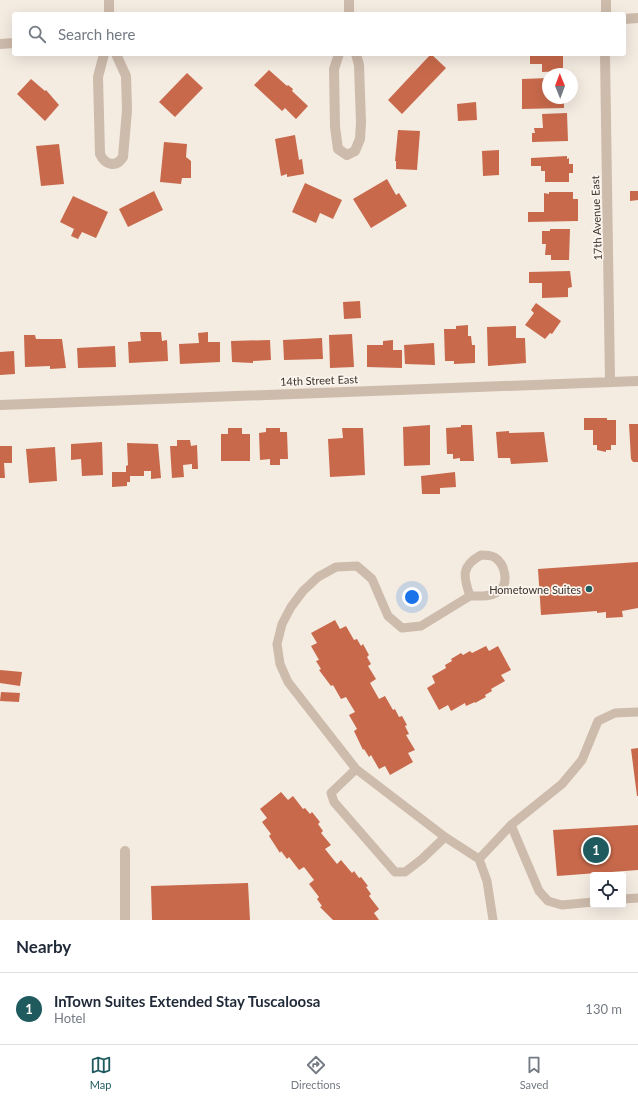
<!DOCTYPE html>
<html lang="en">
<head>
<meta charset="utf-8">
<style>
	body { margin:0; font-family:Lato,sans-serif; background:#f6f6f7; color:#1f2937 }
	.controls { position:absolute; right:12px; bottom:12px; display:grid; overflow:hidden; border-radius:4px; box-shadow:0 4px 16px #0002 }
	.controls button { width:36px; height:36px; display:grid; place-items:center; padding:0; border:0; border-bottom:1px solid #e0e1e3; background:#fff; color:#1f2937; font:20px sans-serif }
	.compass { position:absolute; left:542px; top:68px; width:36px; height:36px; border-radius:50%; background:#fff; box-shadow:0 4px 16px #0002; rotate:359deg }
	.you { position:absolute; left:412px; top:597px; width:14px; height:14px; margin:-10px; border:3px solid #fff; border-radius:50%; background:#1a73e8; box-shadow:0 0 0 6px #1a73e833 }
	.badge { display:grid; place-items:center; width:26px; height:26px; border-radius:50%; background:#1f5a5e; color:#fff; font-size:13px; font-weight:700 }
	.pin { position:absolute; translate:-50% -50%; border:2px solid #fff; box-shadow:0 1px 4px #0006 }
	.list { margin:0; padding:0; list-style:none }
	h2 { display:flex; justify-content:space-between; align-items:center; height:52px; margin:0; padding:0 16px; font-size:17px }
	h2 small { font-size:13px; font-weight:400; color:#747a83 }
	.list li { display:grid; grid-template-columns:26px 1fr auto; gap:12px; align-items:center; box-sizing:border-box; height:72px; padding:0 16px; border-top:1px solid #e0e1e3 }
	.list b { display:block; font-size:15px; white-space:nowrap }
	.list p { margin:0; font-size:13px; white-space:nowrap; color:#747a83 }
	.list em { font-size:13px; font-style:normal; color:#747a83 }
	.icon { flex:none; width:22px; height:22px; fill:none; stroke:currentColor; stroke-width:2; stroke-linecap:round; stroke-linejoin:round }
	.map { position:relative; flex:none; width:638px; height:920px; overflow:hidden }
	.search { position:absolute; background:#fff; box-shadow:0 4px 16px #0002; left:12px; right:12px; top:12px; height:44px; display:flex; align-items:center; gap:10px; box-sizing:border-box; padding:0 14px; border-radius:4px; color:#747a83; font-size:15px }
	.sheet { height:124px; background:#fff }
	nav { display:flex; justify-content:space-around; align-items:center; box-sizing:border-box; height:56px; border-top:1px solid #e0e1e3; background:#fff; font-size:11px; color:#747a83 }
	nav a { display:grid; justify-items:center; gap:2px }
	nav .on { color:#1f5a5e }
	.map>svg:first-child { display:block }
	.building { fill:#c8694b }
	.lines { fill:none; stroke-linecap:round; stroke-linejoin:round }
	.service { stroke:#cdbbac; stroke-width:9 }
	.minor { stroke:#cdbbac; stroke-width:10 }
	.tertiary { stroke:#cdbbac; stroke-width:10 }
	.poi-dot { fill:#1f5a5e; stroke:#fbf5ee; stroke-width:1.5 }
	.labels { text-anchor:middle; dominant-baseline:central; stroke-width:3.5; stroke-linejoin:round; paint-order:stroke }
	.street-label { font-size:11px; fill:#3b302b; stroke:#fbf5ee }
	.poi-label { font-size:11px; fill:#3b302b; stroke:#fbf5ee; text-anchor:end }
</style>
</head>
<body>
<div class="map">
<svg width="638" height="920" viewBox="0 0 638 920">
	<rect width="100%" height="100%" fill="#f4ebe1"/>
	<path class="building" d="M431,54L446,68L402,114L388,100Z
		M530,54H563V71L542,72V64H530Z
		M269,70L287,86L288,85L293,89L292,91L308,106L296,119L285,108L282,111L254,85Z
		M187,73L203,88L175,117L159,102Z
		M548,78V98H564V108L522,109V79Z
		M31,79L45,91L46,90L59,105L45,121L17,94Z
		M476,102L477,120L458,121L457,104Z
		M567,113L568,141L532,142V133H535L534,128H543L542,114Z
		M398,130L420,131L417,170L396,169V161H395Z
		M295,135L299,160L302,159L304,174L287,177V174L281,176L275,139Z
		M164,142L187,144L186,157L191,161V178H182L181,184L160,182Z
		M59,144L64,184L41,186L36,146Z
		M499,150V175L483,176L482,151Z
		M567,156V159L569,158V164H573V173H569V182H545V171H541V166H531V158Z
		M387,179L396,195L399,193L407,206L371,228L353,199Z
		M305,183L342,200L333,219L320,213L316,223L292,212Z
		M154,191L163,210L128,227L119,209Z
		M630,191H638V200L630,201Z
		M549,192H573V199H578V221L528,222V212H544V193L549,194Z
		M73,196L108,212L96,238L82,232L78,239L71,236L74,229L60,222Z
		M550,229H570L569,260H551V255H545L546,244H542V231H550Z
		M570,271L572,287L568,288V297L542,298V283H529V272Z
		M360,301L361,318L344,319L343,302Z
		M536,303L561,321L552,334L550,333L545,339L525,325L534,313L531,310Z
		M468,325V336H471L472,345H475V363L454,364V361H445L444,329H456V326Z
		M516,326V338H525L526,363L488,366L487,327Z
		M140,332H161L162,341L167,340L168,361L129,363L128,342L141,341Z
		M208,332V342H220V362L180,364L179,344L199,343L198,333Z
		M352,334L354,367L330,368L329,335Z
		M24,335H35L36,339H62L66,368L50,369V366L25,367Z
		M322,338L323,359L284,360L283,340Z
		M270,340L271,360L253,361V363L232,362L231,341Z
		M393,340V350H402V368L367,367V345H383V341Z
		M434,343L435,365L405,364L404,345Z
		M115,346L116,367L78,368L77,348Z
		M14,351L15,374L0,375V352Z
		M584,418H607V420H616V445H611V450H606V452L597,450V445H593V430H584Z
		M629,424H638V462H633L631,459Z
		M430,425V465L404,466L403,427Z
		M461,425H472L474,461H460V458L453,459V454H447L446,428L461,427Z
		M228,428H242V434H250V461H221V434H228Z
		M266,428H280V432H287L288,459H280V465H270V459L260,460L259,433L266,432Z
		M342,428H363L365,475L330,477L328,439L343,438Z
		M509,431V433L544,432L548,462L511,464L510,458H498L496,432Z
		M177,440H190L191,446L197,445L198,469H192V464L183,465L184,477L172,478L170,446H177Z
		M102,442L103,475L82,476L81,459L71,460V444Z
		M127,443L158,444L161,478L151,479V471H144V476H130V482H127V486L112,487V472H126V466L128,465Z
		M0,446H12V463H4L5,478H0Z
		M55,447L57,481L29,483L26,449Z
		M455,472L456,487L440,488V494H422L421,476Z
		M638,562V608L622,611L623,617L606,618V612L597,613V611L541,615L538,569Z
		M335,620L340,629L346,626L354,640L357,639L361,646L363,644L369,655L367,657L371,664L368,666L376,679L370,683L379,699L385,696L393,710L395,709L399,717L402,716L407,725L405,726L409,734L406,735L415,750L408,753L413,762L390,775L385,766L379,769L371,755L369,757L364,749L363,750L354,731L357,729L349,715L355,712L346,697L341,699L333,685L331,686L319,670L321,669L316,661L319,660L311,646L317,643L311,633Z
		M486,646L489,651L498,646L511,670L501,675L505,681L491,689L492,691L485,695L486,697L475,703V702L466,706L465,703L451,711L448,705L439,710L427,688L435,683L432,676L446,668L445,665L452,661L451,659L461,653L463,655L470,651L472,653Z
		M0,670L22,672L20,686L0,683Z
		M1,692L20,693L19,702L0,701Z
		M638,748V796H637L631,749Z
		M281,792L288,800L293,796L303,809L305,808L310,814L312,812L320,822L318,824L323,831L321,833L331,845L325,849L337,864L341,860L352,873L354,871L359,878L361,877L368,886L366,887L371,894L369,896L379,909L374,913L379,920H333L320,907L322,906L317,899L319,897L309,884L314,880L304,867L299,870L289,857L287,859L281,851L280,853L269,836L271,834L262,822L267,818L260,809Z
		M638,825V870L557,876L553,830Z
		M248,883L250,920H152L151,886Z"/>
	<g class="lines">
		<path class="service" d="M481,555C485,555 490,555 494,557C505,563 510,584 498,592C490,597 480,596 470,596C463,576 461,566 481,555Z
			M470,596L421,626L402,628L388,616L372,579L357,566L336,567L318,577L303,591L291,607L282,624L277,644L280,664L288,682L356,769L445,837L479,859L487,881L493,920
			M356,769L331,793L334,802L395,872H405L422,859L445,837
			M511,825L539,891L548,901L562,905L593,902
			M479,859L511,825L562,784L582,760L598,721L615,713L638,712
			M623,899L638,898"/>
		<path class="minor" d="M109,0V14
			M349,14V0
			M606,14V0
			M104,54L98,77L100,154C105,165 116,168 123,157L127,110L126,76L116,54
			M339,54L334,69L335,127L338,149L347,155L355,151L360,139L361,123L359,65L356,54
			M605,54L610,381
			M0,405L638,381
			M125,920V851"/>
		<path class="tertiary" d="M624,19L638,18
			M0,44L14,43"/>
	</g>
	<circle class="poi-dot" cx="589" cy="589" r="4"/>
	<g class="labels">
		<g class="street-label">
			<text transform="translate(596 218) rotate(-92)">17th Avenue East</text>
			<text transform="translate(319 380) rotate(-2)">14th Street East</text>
		</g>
		<g class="poi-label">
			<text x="581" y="589">Hometowne Suites</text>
		</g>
	</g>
</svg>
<div class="controls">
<button><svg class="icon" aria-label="locate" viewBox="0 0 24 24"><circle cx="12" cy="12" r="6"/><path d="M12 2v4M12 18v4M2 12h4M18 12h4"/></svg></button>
</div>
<svg class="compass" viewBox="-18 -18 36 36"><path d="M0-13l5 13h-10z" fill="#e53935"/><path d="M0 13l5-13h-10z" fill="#747a83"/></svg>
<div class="you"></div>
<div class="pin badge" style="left:596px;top:850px">1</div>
<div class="search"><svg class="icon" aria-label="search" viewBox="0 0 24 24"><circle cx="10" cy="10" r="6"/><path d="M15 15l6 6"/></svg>Search here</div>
</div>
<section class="sheet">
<h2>Nearby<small></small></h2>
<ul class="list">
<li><span class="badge">1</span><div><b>InTown Suites Extended Stay Tuscaloosa</b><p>Hotel</p></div><em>130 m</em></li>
</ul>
</section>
<nav>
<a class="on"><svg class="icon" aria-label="map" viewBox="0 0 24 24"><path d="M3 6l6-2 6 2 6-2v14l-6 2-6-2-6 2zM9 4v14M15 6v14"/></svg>Map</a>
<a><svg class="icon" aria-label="directions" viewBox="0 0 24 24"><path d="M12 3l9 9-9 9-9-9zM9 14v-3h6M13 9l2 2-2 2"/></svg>Directions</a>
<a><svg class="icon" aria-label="saved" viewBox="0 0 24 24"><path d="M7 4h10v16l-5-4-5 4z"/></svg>Saved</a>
</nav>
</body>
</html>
